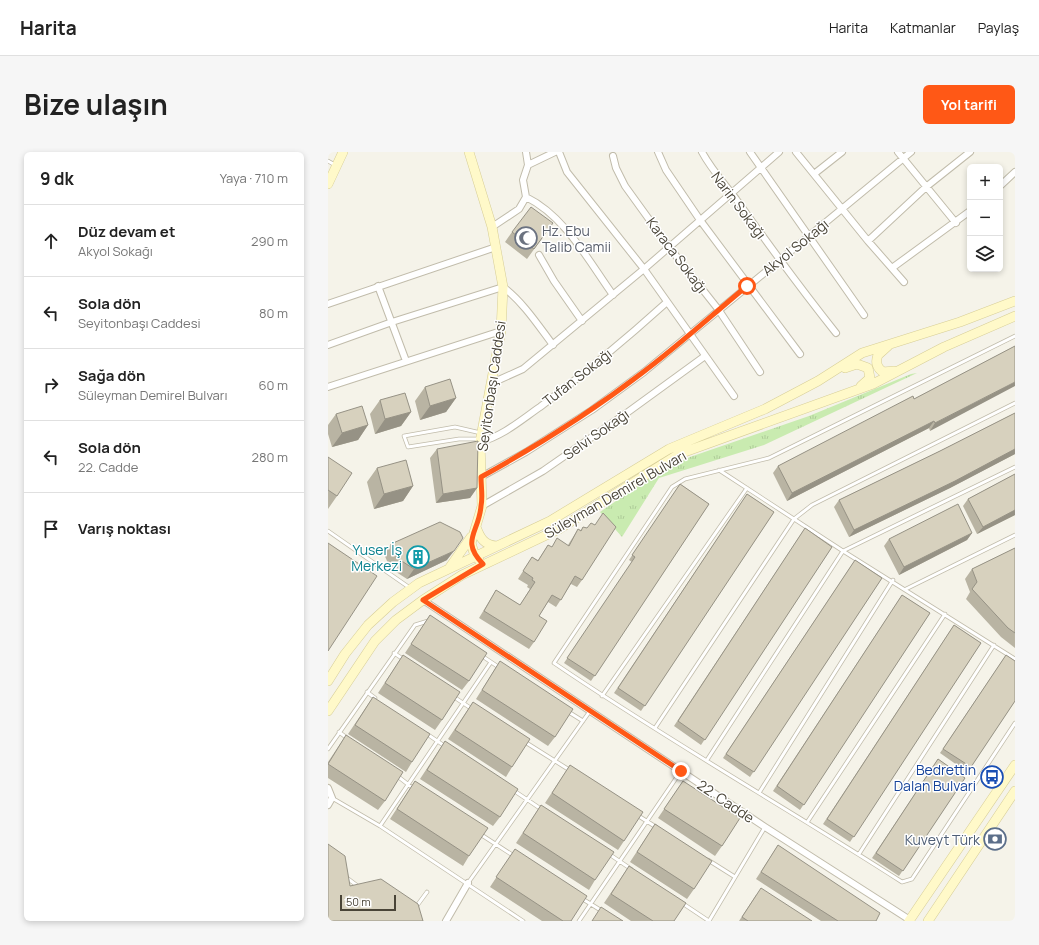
<!DOCTYPE html>
<html lang="tr">
<head>
<meta charset="utf-8">
<style>
	body { margin:0; font-family:Manrope,sans-serif; background:#f6f6f6; color:#222 }
	.controls { position:absolute; right:12px; top:12px; display:grid; overflow:hidden; border-radius:6px; box-shadow:0 2px 6px #0003 }
	.controls button { width:36px; height:36px; display:grid; place-items:center; padding:0; border:0; border-bottom:1px solid #e0e0e0; background:#fff; color:#222; font:20px sans-serif }
	.scale { position:absolute; left:12px; bottom:10px; width:56px; box-sizing:border-box; padding-left:4px; border:2px solid #494437; border-top:0; font-size:11px; line-height:14px; white-space:nowrap; color:#494437; -webkit-text-stroke:3px #fff; paint-order:stroke }
	.stop { position:absolute; width:12px; height:12px; margin:-9px; border:3px solid #ff5816; border-radius:50%; background:#fff }
	.stop.end { background:#ff5816; border-color:#fff; box-shadow:0 1px 4px #0008 }
	.list { margin:0; padding:0; list-style:none }
	h2 { display:flex; justify-content:space-between; align-items:center; height:52px; margin:0; padding:0 16px; font-size:17px }
	h2 small { font-size:13px; font-weight:400; color:#767676 }
	.list li { display:grid; grid-template-columns:26px 1fr auto; gap:12px; align-items:center; box-sizing:border-box; height:72px; padding:0 16px; border-top:1px solid #e0e0e0 }
	.list b { display:block; font-size:15px; white-space:nowrap }
	.list p { margin:0; font-size:13px; white-space:nowrap; color:#767676 }
	.list em { font-size:13px; font-style:normal; color:#767676 }
	.icon { flex:none; width:22px; height:22px; fill:none; stroke:currentColor; stroke-width:2; stroke-linecap:round; stroke-linejoin:round }
	.map { position:relative; flex:none; width:687px; height:769px; overflow:hidden; border-radius:6px }
	header { display:flex; align-items:center; gap:24px; box-sizing:border-box; height:56px; padding:0 20px; background:#fff; border-bottom:1px solid #e0e0e0 }
	header strong { font-size:19px }
	nav { display:flex; gap:22px; margin-inline-start:auto; font-size:14px }
	.intro { display:flex; align-items:center; justify-content:space-between; box-sizing:border-box; height:96px; padding:0 24px }
	h1 { margin:0; font-size:28px }
	.button { padding:10px 18px; border-radius:6px; background:#ff5816; color:#fff; font-size:14px; font-weight:700 }
	main { display:flex; gap:24px; padding:0 24px }
	aside { flex:1; background:#fff; border-radius:6px; box-shadow:0 2px 6px #0003 }
	.map>svg:first-child { display:block }
	.grass { fill:url(#grass-tufts) }
	.lines { fill:none; stroke-linecap:round; stroke-linejoin:round }
	.lane-casing { stroke:#c1bcab; stroke-width:4.5 }
	.street-casing { stroke:#c1bcab; stroke-width:8 }
	.secondary-casing { stroke:#d7ce97; stroke-width:10 }
	.lane { stroke:#fff; stroke-width:3 }
	.street { stroke:#fff; stroke-width:6 }
	.secondary { stroke:#fff9c9; stroke-width:9 }
	.wall { fill:#b9b4a3 }
	.shaded-wall { fill:#969285 }
	.building { fill:#d7d1be; stroke:#969285 }
	.route { stroke:#ff5816; stroke-width:5 }
	.labels { text-anchor:middle; dominant-baseline:central; stroke-width:3; stroke-linejoin:round; paint-order:stroke }
	.street-label { font-size:14px; fill:#494437; stroke:#fff }
	.worship-label { font-size:14px; fill:#5b616d; stroke:#fff; text-anchor:start }
	.culture-label { font-size:14px; fill:#0d838f; stroke:#fff; text-anchor:end }
	.transit-label { font-size:14px; fill:#164399; stroke:#fff; text-anchor:end }
	.service-label { font-size:14px; fill:#4e5e75; stroke:#fff; text-anchor:end }
</style>
</head>
<body>
<header>
<strong>Harita</strong>
<nav><a>Harita</a><a>Katmanlar</a><a>Paylaş</a></nav>
</header>
<div class="intro"><h1>Bize ulaşın</h1><a class="button">Yol tarifi</a></div>
<main>
<aside>
<h2>9 dk<small>Yaya · 710 m</small></h2>
<ul class="list">
<li><svg class="icon" aria-label="ahead" viewBox="0 0 24 24"><path d="M12 20V5M6 11l6-6 6 6"/></svg><div><b>Düz devam et</b><p>Akyol Sokağı</p></div><em>290 m</em></li>
<li><svg class="icon" aria-label="left" viewBox="0 0 24 24"><path d="M17 20v-9H6M10 6l-5 5 5 5"/></svg><div><b>Sola dön</b><p>Seyitonbaşı Caddesi</p></div><em>80 m</em></li>
<li><svg class="icon" aria-label="right" viewBox="0 0 24 24"><path d="M7 20v-9h11M14 6l5 5-5 5"/></svg><div><b>Sağa dön</b><p>Süleyman Demirel Bulvarı</p></div><em>60 m</em></li>
<li><svg class="icon" aria-label="left" viewBox="0 0 24 24"><path d="M17 20v-9H6M10 6l-5 5 5 5"/></svg><div><b>Sola dön</b><p>22. Cadde</p></div><em>280 m</em></li>
<li><svg class="icon" aria-label="arrive" viewBox="0 0 24 24"><path d="M6 21V4h12l-3 4 3 4H6"/></svg><div><b>Varış noktası</b></div></li>
</ul>
</aside>
<div class="map">
<svg width="687" height="769" viewBox="0 0 687 769">
	<defs>
		<pattern id="grass-tufts" width="24" height="20" patternUnits="userSpaceOnUse"><rect width="24" height="20" fill="#c9ebb0"/><path d="M3 7l-1-3M5 7V3M7 7l1-3M15 17l-1-3M17 17v-4M19 17l1-3" fill="none" stroke="#aecb98"/></pattern>
	</defs>
	<rect width="100%" height="100%" fill="#f5f3e9"/>
	<path class="grass" d="M589,221L436,293L331,326L294,385L272,360L323,325L362,305L481,264L583,222Z"/>
	<g class="lines">
		<g class="lane-casing">
			<path id="lane" d="M0,9L7,13
				M687,184L441,306L357,327L344,335L226,511C339,588 459,656 574,730L584,727L687,571
				M151,287H131L80,295L76,284L127,275L153,281
				M391,318L515,399L687,507
				M0,379L82,436
				M578,437L687,383
				M66,501L75,507
				M154,504L172,516
				M39,540L47,546
				M274,544L419,336
				M126,545L144,557
				M239,559L255,569
				M327,576L466,367L484,353L687,251
				M11,580L19,586
				M99,582L118,595
				M197,590L243,619
				M0,597L87,473L100,469
				M379,608L515,399L687,315
				M68,623L86,637
				M185,638L213,657
				M431,641L565,428
				M4,646L52,674L195,769
				M309,663L328,675
				M480,669L617,462
				M52,674L163,510
				M152,682L186,704
				M281,702L303,717
				M531,702L666,493
				M380,708L407,725
				M19,726L31,735
				M140,731L262,559
				M253,746L274,759
				M354,751L381,769
				M88,755L99,740
				M251,769L353,619
				M381,769L437,675"/>
		</g>
		<g class="street-casing">
			<path id="street" d="M198,0L200,13
				M231,0L239,20L316,117L406,244
				M330,0L338,18L372,68L472,202
				M374,0C383,17 396,31 408,47C440,92 473,137 508,181
				M422,0L536,163
				M468,0L540,89L576,130
				M570,0L628,71
				M285,4L288,16L297,34L341,95L390,157L432,220
				M486,22L514,0
				M672,34L687,20
				M198,45C237,64 260,108 285,143
				M164,75L191,57L198,45L195,28L200,13L227,0
				M540,89L598,35L642,0
				M211,103L226,129L254,169
				M564,116L642,59
				M50,134L78,209
				M0,152L168,95
				M0,193L64,170L175,135C195,150 210,173 225,193
				M164,231L195,217L316,117L451,0
				M0,235L173,179
				M152,290C175,284 193,268 212,255C256,222 298,187 339,150
				M153,325L198,300L264,258L316,220L583,0
				M154,354L215,319L300,260L377,204
				M95,448L437,675L582,768
				M0,636L4,646L0,653
				M118,769L140,731"/>
		</g>
		<g class="secondary-casing">
			<path id="secondary" d="M141,0L164,75L175,135L173,179L152,290L154,354L143,391L146,401L151,408
				M0,32L15,0
				M560,194L550,203C547,210 549,216 555,220L566,219
				M517,216L529,212L540,216L542,226L533,234
				M148,375C152,386 156,393 169,394
				M122,415L143,385
				M0,529L17,502L40,473L65,450L91,431L222,369L341,297L437,257L490,229L534,201L632,170L687,149
				M0,559L47,489L68,468L95,448L134,423L231,377L351,302L545,232L616,195L687,164
				M581,769L687,613
				M600,769L687,639"/>
		</g>
		<use href="#lane" class="lane"/>
		<use href="#street" class="street"/>
		<use href="#secondary" class="secondary"/>
	</g>
	<path class="wall" d="M225,71L199,107L177,90L184,80Z
		M687,194L602,279L601,276L459,349L445,321L450,314L586,247Z
		M97,235L128,246L118,260L92,268L87,249Z
		M52,248L83,260L73,274L47,282L42,262Z
		M687,261V302L622,336L521,385L506,355L511,348L612,299Z
		M8,262L40,273L30,288L4,295L0,282V273Z
		M109,297L149,336L142,346L108,351L102,306Z
		M0,305L9,344L0,357Z
		M49,316L85,334L75,349L46,357L39,330Z
		M687,322V363L649,382L635,354L640,347Z
		M352,332L381,352L263,529L236,511L304,410L301,408Z
		M419,342L446,360L313,559L286,541Z
		M255,375L254,428L249,435L243,432L228,455L220,450L211,464L206,490L201,497L151,466L168,438L192,453L202,437L199,435L200,433L190,427L204,405L210,408L220,393L223,395L240,393L250,377L253,378Z
		M477,376L504,395L373,593L346,574Z
		M644,381L639,388L571,423L556,394L561,387Z
		M63,392L119,408L79,427L62,416L56,402Z
		M687,396V496L673,485L638,447L642,440L637,427L644,417Z
		M527,408L554,426L422,625L395,606Z
		M574,443L602,461L472,658L445,639Z
		M102,463L141,529L134,538L77,501Z
		M626,473L653,491L522,690L495,672Z
		M75,503L114,568L107,578L50,541Z
		M678,503L687,549L639,620L612,601Z
		M172,509L227,585L220,594L148,547Z
		M45,545L84,610L78,620L20,582Z
		M145,550L184,615L178,625L120,587Z
		M18,583L57,649L50,658L0,626V610Z
		M117,589L172,665L165,674L92,627Z
		M610,607L637,626L571,724L544,706Z
		M242,613L296,689L290,698L217,651Z
		M87,629L141,704L135,714L62,667Z
		M355,629L394,694L387,704L330,666Z
		M213,653L267,728L261,738L188,691Z
		M327,672L366,737L359,747L302,710Z
		M450,693L548,769H493L428,727Z
		M187,697L243,769H214L162,735Z
		M301,714L346,769H303L276,751Z
		M428,743L484,769H411Z"/>
	<path class="shaded-wall" d="M687,230V234L602,279L607,271Z
		M128,246L118,260L92,268L102,254Z
		M83,260L73,274L47,282L57,267Z
		M606,269L601,276L459,349L464,341Z
		M40,273L30,288L4,295L14,281Z
		M687,297V302L622,336L521,385L526,378Z
		M85,334L75,349L46,357L56,342Z
		M149,336L142,346L108,351L115,342Z
		M687,358V363L649,382L655,375Z
		M644,381L639,388L571,423L576,415Z
		M126,399L119,408L79,427L86,417Z"/>
	<path class="building" d="M203,55L225,71L206,97L184,80Z
		M687,194V230L607,271L606,269L464,341L450,314L585,244L586,247Z
		M122,227L128,246L102,254L97,235Z
		M77,241L83,260L57,267L52,248Z
		M34,254L40,273L14,281L8,262Z
		M687,261V297L627,329L526,378L511,348L612,299Z
		M150,289L149,336L115,342L109,297Z
		M0,305L24,321L9,344L0,338Z
		M78,308L85,334L56,342L49,316Z
		M687,322V358L655,375L640,347Z
		M352,332L381,352L267,524L239,506L307,405L304,403Z
		M419,342L446,360L317,554L290,536Z
		M630,352L644,381L576,415L561,387Z
		M275,361L288,375L254,428L247,424L233,448L224,443L211,464L219,469L206,490L156,459L168,438L192,453L207,430L204,428L205,426L195,419L204,405L210,409L220,393L224,395L229,386L241,394L250,377L253,379L255,375L259,376L263,371L267,373Z
		M112,370L132,380L135,386L126,399L86,417L69,406L63,392Z
		M477,376L504,395L377,588L350,569Z
		M0,391L49,424L0,499Z
		M687,396V481L680,476L644,437L649,430L644,417Z
		M527,408L554,426L426,620L398,602Z
		M574,443L602,461L476,653L449,634Z
		M102,463L159,501L141,529L83,492Z
		M626,473L653,491L526,685L499,667Z
		M75,503L132,540L114,568L57,531Z
		M678,503L687,509V549L643,615L615,597Z
		M172,509L245,557L227,585L154,538Z
		M45,545L102,582L84,610L27,573Z
		M145,550L202,587L184,615L127,578Z
		M18,583L75,620L57,649L0,612Z
		M117,589L190,637L172,665L99,618Z
		M610,607L637,626L575,719L548,701Z
		M242,613L315,660L296,689L224,641Z
		M87,629L160,676L141,704L69,657Z
		M355,629L412,666L394,694L336,657Z
		M213,653L286,700L267,728L195,681Z
		M327,672L384,709L366,737L309,700Z
		M0,692L17,704L22,734L53,727L90,752L95,769H0Z
		M450,693L552,761L548,769H510L433,720Z
		M187,697L259,744L243,769H235L168,725Z
		M301,714L358,751L346,769H325L283,742Z
		M433,736L484,769H420L414,765Z
		M273,755L295,769H264Z"/>
	<g class="lines">
		<path class="route" d="M353,619L95,448L155,412C132,388 151,381 153,354C155,345 153,335 153,325C209,294 263,260 314,221C350,194 384,163 419,134"/>
	</g>
	<defs>
		<g id="mosque-ring" transform="scale(1.15)"><circle r="9.5" fill="#fff" stroke="#6b7280" stroke-width="1.5"/><path d="M3.5-4.9A6 6 0 1 0 3.5 4.9A5 5 0 1 1 3.5-4.9Z" fill="#6b7280"/></g>
		<g id="building-ring" transform="scale(1.15)"><circle r="9.5" fill="#fff" stroke="#0f9aa8" stroke-width="1.5"/><path d="M-4-6H4V6H1V3H-1V6H-4ZM-2.5-4.3h1.7v1.8h-1.7ZM.8-4.3h1.7v1.8H.8ZM-2.5-1h1.7V.8h-1.7ZM.8-1h1.7V.8H.8Z" fill="#0f9aa8"/></g>
		<g id="bus-ring" transform="scale(1.15)"><circle r="9.5" fill="#fff" stroke="#1a4fb4" stroke-width="1.5"/><path d="M-5-6H5V4H4V6H2V4H-2V6H-4V4H-5ZM-3.5-4V0h7V-4ZM-3.5 1.2v1.5H-2V1.2ZM2 1.2v1.5H3.5V1.2Z" fill="#1a4fb4"/></g>
		<g id="bank-ring" transform="scale(1.15)"><circle r="9.5" fill="#fff" stroke="#5c6f8a" stroke-width="1.5"/><path d="M-6-4H6V4H-6ZM0-2.3a2.3 2.3 0 1 0 0 4.6a2.3 2.3 0 1 0 0-4.6Z" fill="#5c6f8a"/></g>
	</defs>
	<g fill-rule="evenodd">
		<use href="#mosque-ring" x="198" y="86"/>
		<use href="#building-ring" x="90" y="405"/>
		<use href="#bus-ring" x="664" y="625"/>
		<use href="#bank-ring" x="667" y="687"/>
	</g>
	<g class="labels">
		<g class="street-label">
			<text transform="translate(411 53) rotate(53)">Narin Sokağı</text>
			<text transform="translate(467 95) rotate(-39)">Akyol Sokağı</text>
			<text transform="translate(349 103) rotate(53)">Karaca Sokağı</text>
			<text transform="translate(249 225) rotate(-38)">Tufan Sokağı</text>
			<text transform="translate(163 234) rotate(-82)">Seyitonbaşı Caddesi</text>
			<text transform="translate(268 282) rotate(-35)">Selvi Sokağı</text>
			<text transform="translate(287 342) rotate(-30)">Süleyman Demirel Bulvarı</text>
			<text transform="translate(398 649) rotate(34)">22. Cadde</text>
		</g>
		<g class="worship-label">
			<text x="214" y="78">Hz. Ebu<tspan x="214" dy="16">Talib Camii</tspan></text>
		</g>
		<g class="culture-label">
			<text x="74" y="397">Yuser İş<tspan x="74" dy="16">Merkezi</tspan></text>
		</g>
		<g class="transit-label">
			<text x="648" y="617">Bedrettin<tspan x="648" dy="16">Dalan Bulvari</tspan></text>
		</g>
		<g class="service-label">
			<text x="652" y="687">Kuveyt Türk</text>
		</g>
	</g>
</svg>
<div class="controls">
<button>+</button>
<button>−</button>
<button><svg class="icon" aria-label="layers" viewBox="0 0 24 24"><path d="M12 4l9 5-9 5-9-5zM3 14l9 5 9-5"/></svg></button>
</div>
<div class="scale">50 m</div>
<div class="stop" style="left:419px;top:134px"></div>
<div class="stop end" style="left:353px;top:619px"></div>
</div>
</main>
</body>
</html>
